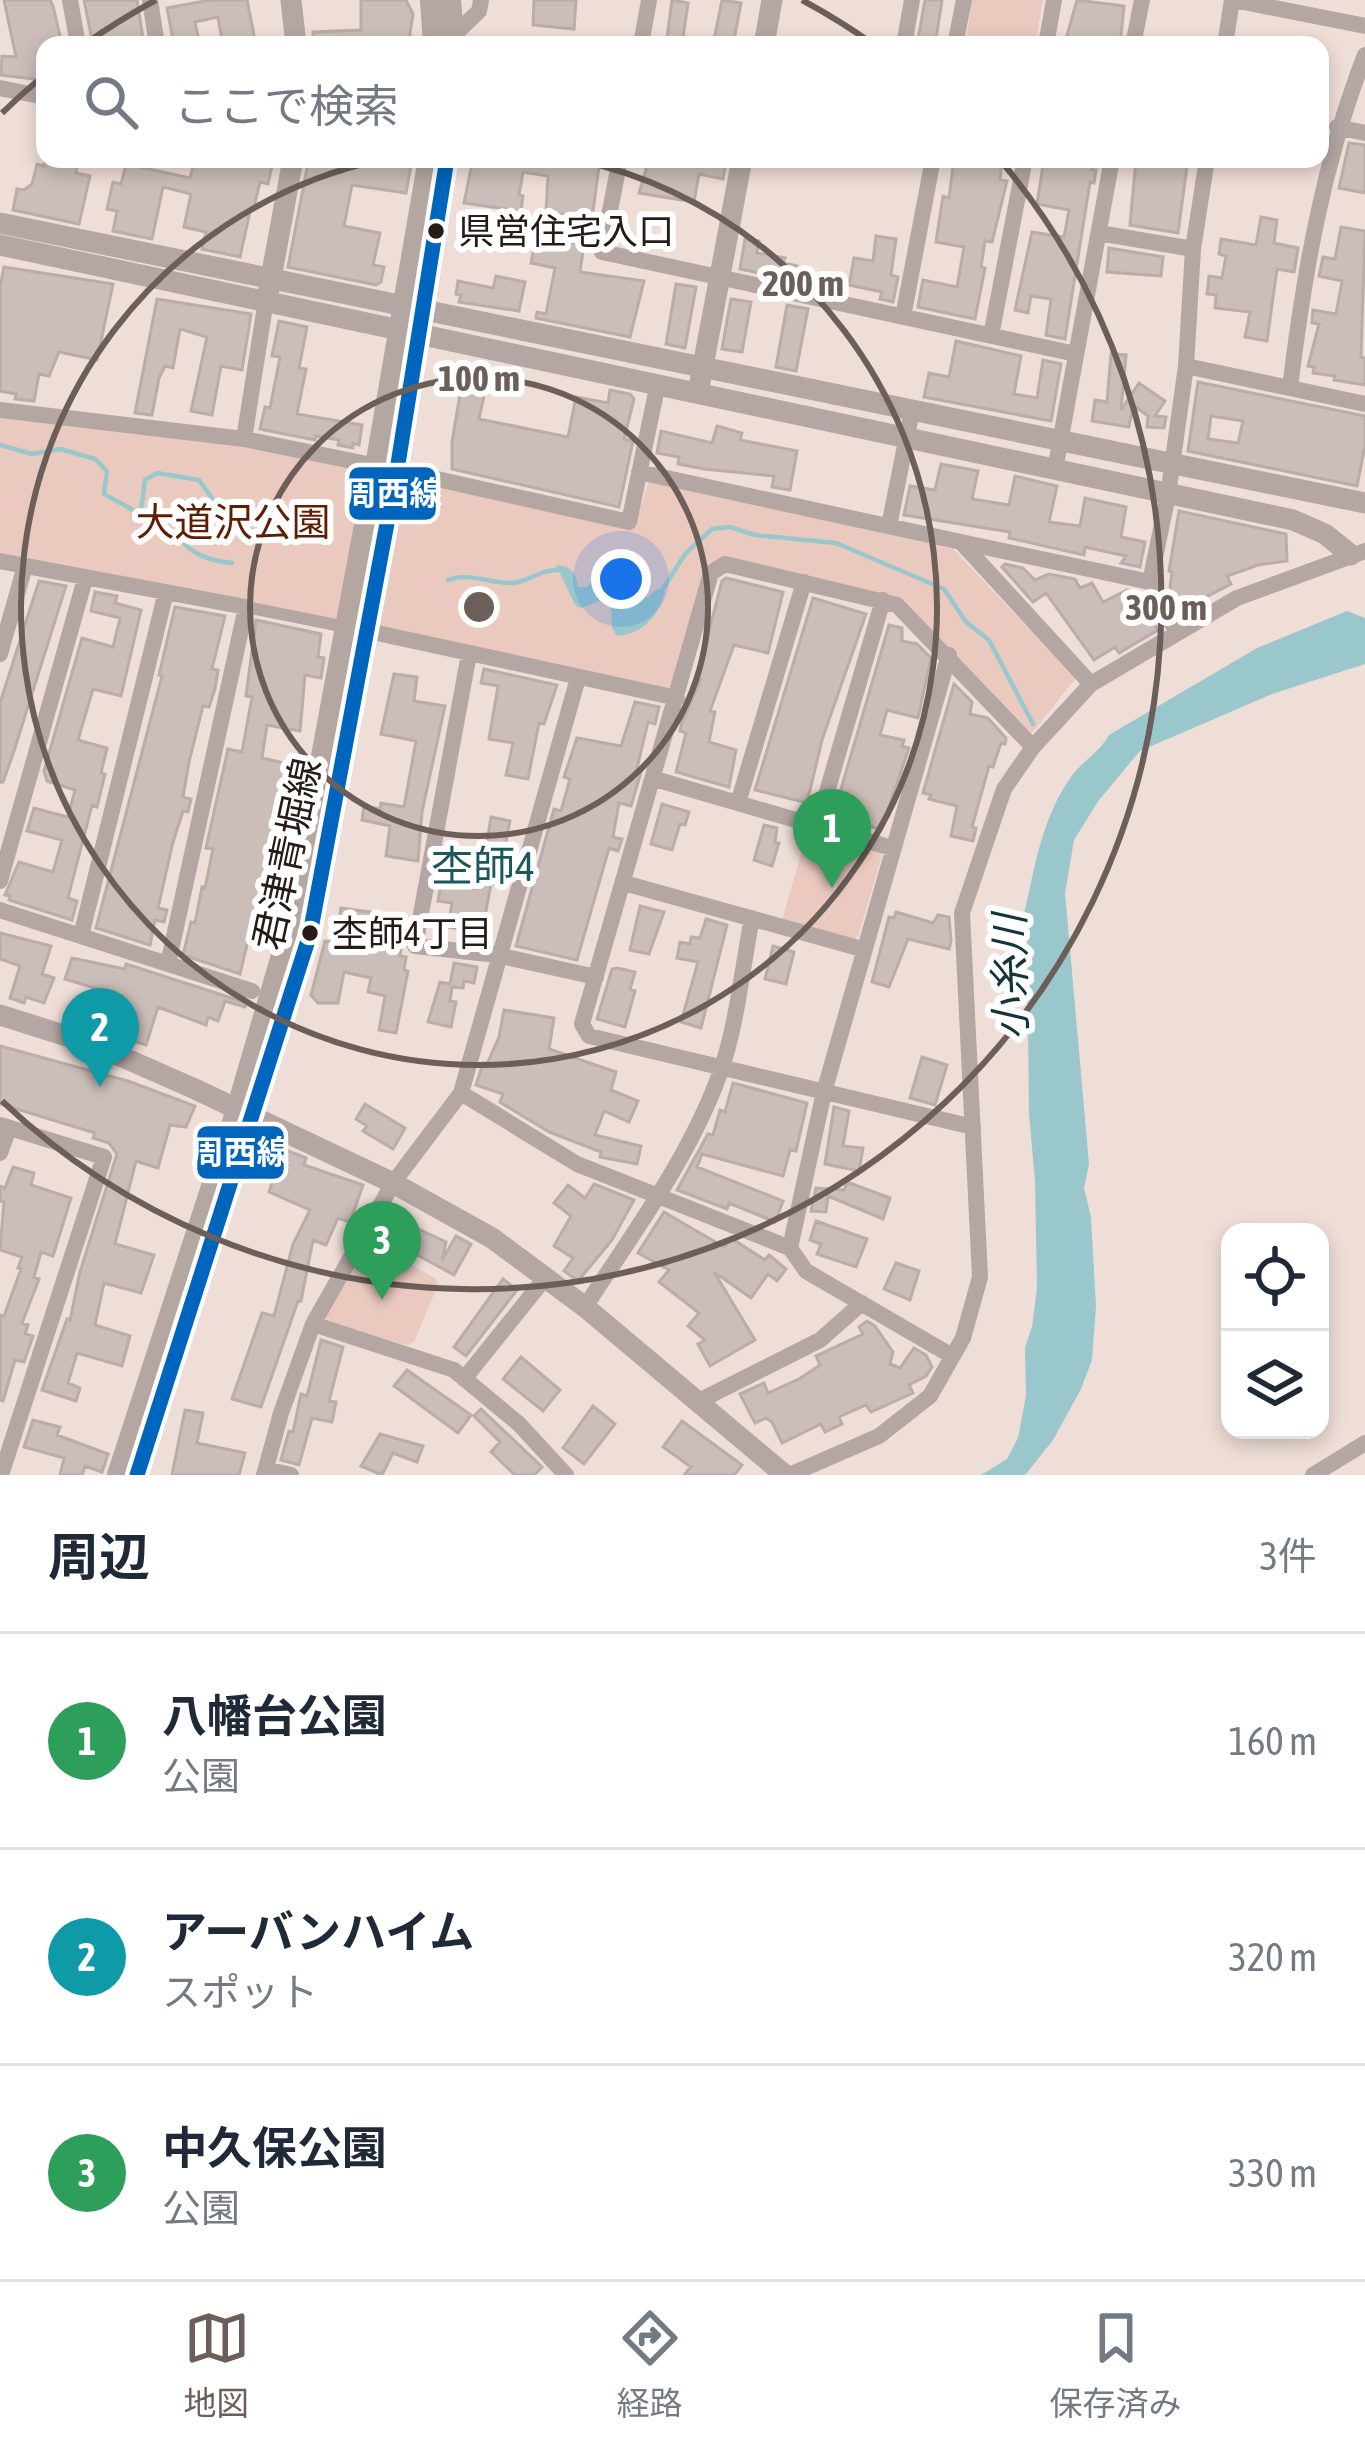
<!DOCTYPE html>
<html lang="ja">
<head>
<meta charset="utf-8">
<style>
	body { margin:0; font-family:"Asap Condensed","Noto Sans JP",sans-serif; background:#f6f6f7; color:#1f2937 }
	.controls { position:absolute; right:36px; bottom:36px; display:grid; overflow:hidden; border-radius:24px; box-shadow:0 6px 18px #0003 }
	.controls button { width:108px; height:108px; display:grid; place-items:center; padding:0; border:0; border-bottom:3px solid #e0e1e3; background:#fff; color:#1f2937; font:60px sans-serif }
	.you { position:absolute; left:621px; top:579px; width:42px; height:42px; margin:-30px; border:9px solid #fff; border-radius:50%; background:#1a73e8; box-shadow:0 0 0 18px #1a73e833 }
	.badge { display:grid; place-items:center; width:78px; height:78px; border-radius:50%; background:#6c5f5a; color:#fff; font-size:39px; font-weight:700 }
	.pin { position:absolute; translate:-50% -99px; filter:drop-shadow(0 3px 6px #0008) }
	.pin::after { content:''; position:absolute; top:63px; width:42px; height:36px; background:inherit; clip-path:polygon(0 0,100% 0,50% 100%) }
	.list { margin:0; padding:0; list-style:none }
	h2 { display:flex; justify-content:space-between; align-items:center; height:156px; margin:0; padding:0 48px; font-size:51px }
	h2 small { font-size:39px; font-weight:400; color:#747a83 }
	.list li { display:grid; grid-template-columns:78px 1fr auto; gap:36px; align-items:center; box-sizing:border-box; height:216px; padding:0 48px; border-top:3px solid #e0e1e3 }
	.list b { display:block; font-size:45px; white-space:nowrap }
	.list p { margin:0; font-size:39px; white-space:nowrap; color:#747a83 }
	.list em { font-size:39px; font-style:normal; color:#747a83 }
	.icon { flex:none; width:66px; height:66px; fill:none; stroke:currentColor; stroke-width:2; stroke-linecap:round; stroke-linejoin:round }
	.map { position:relative; flex:none; width:1365px; height:1475px; overflow:hidden }
	.search { position:absolute; background:#fff; box-shadow:0 6px 18px #0003; left:36px; right:36px; top:36px; height:132px; display:flex; align-items:center; gap:30px; box-sizing:border-box; padding:0 42px; border-radius:24px; color:#747a83; font-size:45px }
	.sheet { height:804px; background:#fff }
	nav { display:flex; justify-content:space-around; align-items:center; box-sizing:border-box; height:168px; border-top:3px solid #e0e1e3; background:#fff; font-size:33px; color:#747a83 }
	nav a { display:grid; justify-items:center; gap:6px }
	nav .on { color:#6c5f5a }
	.map>svg:first-child { display:block }
	.green { fill:#eacabf }
	.water { fill:#9ac7cb }
	.lines { fill:none; stroke-linecap:round; stroke-linejoin:round }
	.stream { stroke:#9ac7cb; stroke-width:4.5 }
	.building { fill:#cbbdb8; stroke:#baaca8; stroke-width:3; fill-rule:evenodd }
	.pedestrian { stroke:#b4a7a3; stroke-width:12 }
	.minor { stroke:#b4a7a3; stroke-width:16 }
	.tertiary { stroke:#b4a7a3; stroke-width:21 }
	.secondary { stroke:#b4a6a1; stroke-width:24 }
	.bus-1-casing { stroke:#fff; stroke-width:24 }
	.bus-1 { stroke:#0065bd; stroke-width:15 }
	.ring { fill:none; stroke:#6c5f5a; stroke-width:6 }
	.bus-dot { fill:#261b17; stroke:#fff; stroke-width:4.5 }
	.labels { text-anchor:middle; dominant-baseline:central; stroke-width:12; stroke-linejoin:round; paint-order:stroke }
	.bus-label { font-size:36px; fill:#261b17; stroke:#fff; text-anchor:start }
	.park-label { font-size:39px; fill:#5f1d04; stroke:#fff }
	.street-label { font-size:39px; fill:#261b17; stroke:#fff }
	.neighbourhood-label { font-size:42px; fill:#1c575e; stroke:#fff }
	.water-label { font-size:42px; font-style:italic; fill:#12353a; stroke:#fff }
	.centre { fill:#6c5f5a; stroke:#fff; stroke-width:6 }
	.ring-label { font-size:36px; text-anchor:middle; font-weight:bold; fill:#6c5f5a; stroke:#fff; stroke-width:12; stroke-linejoin:round; paint-order:stroke }
	.line-badge { stroke:#fff; stroke-width:4.5 }
	.badge-label { font-size:33px; text-anchor:middle; font-weight:bold; fill:#fff }
</style>
</head>
<body>
<div class="map">
<svg width="1365" height="1475" viewBox="0 0 1365 1475">
	<rect width="100%" height="100%" fill="#efddd7"/>
	<path class="green" d="M972,0H1043L1035,45H965Z
		M0,415L243,445L635,526L649,480L953,549L1076,678L1031,734L900,600L720,559L675,685L666,689L0,555Z
		M808,831L880,851L882,856L858,936L852,940L782,919Z
		M370,1242L435,1278L438,1285L414,1342L407,1345L328,1324L324,1316L363,1245Z"/>
	<path class="water" d="M556,565C572,566 576,573 578,587H588L589,584L600,582L601,577L620,574L630,579L640,596L648,597L657,589L665,591C658,616 645,633 617,636L612,628L611,602L602,600L581,608L575,605Z
		M1347,611L1365,618V664L1272,694L1140,751L1099,800L1074,840L1065,893L1089,1164L1084,1188L1091,1217L1096,1306L1092,1360L1081,1389L1053,1440L1025,1475H981L1007,1459L1018,1438L1026,1396L1025,1347L1032,1327L1037,1288L1035,1181L1029,1114L1027,927L1023,920C1034,871 1041,819 1071,777C1082,761 1099,753 1109,735L1257,648Z"/>
	<g class="lines">
		<path class="stream" d="M0,445L32,454L60,449L95,459L107,471L104,494L135,511L141,510L145,480L157,473L199,480L212,498L203,513L181,524C174,550 209,561 232,563
			M448,580C470,572 488,583 509,583C526,584 540,569 558,570
			M659,595L685,554L712,529L730,527L755,535L836,543L944,589L966,622L989,640L1033,724"/>
	</g>
	<path class="building" d="M4,0H50L53,6L62,45H44L43,80L1,75L2,56L16,57Z
		M84,0H137L144,45H93Z
		M210,0H247L256,45H229L228,39L222,40L218,17L195,22L200,45H174L167,8Z
		M361,0H406L413,14L409,40L397,45H314L313,32L361,30Z
		M534,0H576L574,29L533,25Z
		M672,0L688,3L682,45H666Z
		M722,0L741,3L733,45H713Z
		M925,0H942L935,45H917Z
		M1077,0L1124,6L1120,45L1066,39Z
		M1349,143L1365,145V193L1339,188Z
		M45,159H79L76,173L90,176L79,224L13,210L17,189L24,190L32,184L37,164L44,166Z
		M195,159L273,161L268,184L260,182L254,207H251L240,257L202,249L206,232L184,227L191,194L163,187L152,239L113,231L117,211L107,209L113,182L121,184L126,164L190,178Z
		M317,159H412L406,193L352,185L344,226L380,233L373,265L384,267L381,282L376,285L288,267L308,163L316,164Z
		M473,159H600L592,219L546,212L548,176L523,172L519,195L523,196L521,211L464,203Z
		M649,159H708L726,162L723,179L699,174L694,202L639,193Z
		M954,159H1002L1000,180L1007,181L992,242L985,241L981,267L985,268L975,319L918,307L923,280L957,287L964,247L936,242L943,196L949,198Z
		M1044,159H1094L1092,170H1096L1094,183L1090,182L1065,339L1046,335L1051,299L1031,296L1028,313L1015,310L1032,232L1064,237L1069,210L1037,204Z
		M1136,159L1170,165L1171,159H1188L1178,233L1130,225Z
		M1261,217L1277,220L1274,243L1298,248L1294,272L1277,269L1267,341L1245,337L1250,312L1215,308L1216,295L1207,294L1209,276L1222,278L1226,256L1219,254L1221,239L1256,245Z
		M1341,227L1365,231L1361,357L1365,358V385L1334,380L1335,376L1313,373L1314,367L1308,366L1319,324L1312,323L1313,310L1336,314L1342,281L1319,276L1323,257L1335,259Z
		M876,236L896,239L891,275L898,277L893,302L880,299L882,292L849,285L854,258L873,261Z
		M536,238L584,244L580,272L644,281L630,337L536,318L537,312L546,314L555,268L531,263Z
		M745,239L759,241L757,253L785,258L783,263L797,266L794,280L740,269Z
		M1109,248L1163,257L1161,276L1107,272Z
		M4,267L113,284L97,360L59,352L49,376L39,374L34,401L15,399L16,394L0,391V287Z
		M496,276L525,282L519,311L459,302L461,295L456,294L458,281L493,288Z
		M676,284L696,287L685,348L666,344Z
		M157,299L251,314L242,370L221,366L212,415L191,411L207,337L180,329L173,368L165,366L159,378L152,415L135,413Z
		M731,299L751,302L742,352L722,349Z
		M787,305L808,309L796,371L776,367Z
		M279,321L307,327L299,368L306,369L297,414L362,425L359,445L353,443V448L338,445L339,440L316,436L315,440L260,429L265,407L270,408L280,357L272,356Z
		M956,341L1021,356L1014,394L1037,398L1043,360L1061,364L1051,421L924,397L929,373L949,377Z
		M1111,354L1126,355L1121,410L1139,383L1165,401L1155,416L1166,417L1164,428L1147,427L1148,416L1133,405L1129,427L1092,421L1095,400L1107,402Z
		M463,377L487,382L479,419L568,437L576,397L608,403L610,390L630,394L634,399L624,439L633,441L619,507L452,469V442Z
		M1198,382L1365,416V446L1357,486L1188,451ZM1211,416L1243,421L1238,443L1208,439Z
		M717,426L742,433L740,440L797,451L790,490L772,487L774,476L704,469L678,464L679,457L657,453L661,431L712,443Z
		M941,464L978,471L972,499L1009,505L1015,476L1057,486L1049,522L1080,526L1085,498L1126,507L1121,537L1145,542L1140,567L1121,563L1126,556L1085,547L1084,555L1009,538L1010,532L904,515L910,486L935,490Z
		M1179,511L1286,534L1287,561L1258,565L1227,576L1231,584L1181,610L1170,587L1172,572L1169,571Z
		M1005,564L1023,568L1035,580L1049,574L1075,579L1080,588L1092,583L1103,602L1127,590L1135,592L1158,630L1119,653L1115,647L1094,660L1046,593L1033,602L1002,567Z
		M726,578L783,592L768,653L734,645L710,711L715,712L709,742L736,750L729,787L676,772L686,733L680,731L682,722L701,679L697,677L722,581Z
		M39,581L66,586L14,751L3,782H0V703Z
		M95,592L117,596L115,603L141,610L121,696L93,689L78,740L107,748L101,773L105,774L97,807L92,805L68,898L77,901L72,920L9,900L10,896L5,895L19,862L53,872L62,840L27,831L34,808L68,817L75,790L47,781L44,771L82,638L113,647L120,618L91,611Z
		M813,598L866,614L822,740L807,803L755,790Z
		M175,607L225,616L212,669L218,670L215,689L209,707L203,706L189,762L183,797L191,799L188,812L183,811L173,842L158,908L167,910L164,922L155,920L150,945L96,928L162,676L159,675Z
		M256,620L321,634L318,657L324,658L321,678L305,675L300,731L267,725L262,758L302,767L298,785L286,783L261,904L257,903L240,974L183,955L191,922L195,923L202,887L205,888L213,849L206,848L228,749L242,752L252,697L246,696Z
		M889,625L902,628V641L917,644L931,658L918,718L887,710L880,735L904,740L902,746L909,748L881,830L834,813Z
		M484,669L557,685L544,724L539,723L528,779L506,775L513,743L489,739L498,686L481,683Z
		M394,674L417,677L414,701L445,706L422,812L418,861L386,856L390,826L362,820L364,806L380,809L381,803L404,807L416,741L381,734Z
		M954,684L972,702L970,714L988,718L1006,738L1005,744L1001,743L993,767L989,766L972,827L976,828L973,841L951,836L957,806L929,799L931,795L923,793Z
		M635,702L659,707L655,724L648,722L637,768L642,769L631,806L619,803L613,837L622,839L618,851L609,848L577,960L516,946L554,809L561,811L570,779L564,777L577,738L621,746Z
		M662,804L689,812L685,825L680,824L672,850L651,844Z
		M491,817L510,821L504,851L508,852L505,867L498,866L495,884H491L482,933L448,927L452,903L438,901L445,862L483,869Z
		M764,825L777,828L775,843H779L772,866L754,860Z
		M640,906L664,912L649,954L630,950Z
		M341,908L406,917L400,956L406,957L404,970L408,971L396,1033L379,1030L385,996L368,992L371,978L344,972L338,1003H318L311,995L325,941L335,943Z
		M896,912L933,923L938,915L949,917L951,941L949,949L908,939L889,987L872,982L889,917L894,918Z
		M706,919L727,925L701,1028L681,1022L698,962L677,958L680,942L690,944L691,937L700,938Z
		M0,933L51,946L42,974L54,978L44,1003L26,997L24,1003L10,998L20,966L0,959Z
		M773,946L794,952L786,984L765,979Z
		M72,958L125,969L126,964L247,1003L245,1007L225,1001L218,1021L208,1017L206,1025L158,1007L146,1045L121,1037L124,1025L94,1016L101,990L65,979Z
		M454,963L477,967L474,983L464,981L463,988L452,987L450,1001L456,1002L451,1027L428,1022L440,982L450,984Z
		M617,968L635,972L630,989L635,991L625,1027L597,1019L612,969Z
		M504,1010L554,1018L549,1049L616,1072L611,1090L638,1101L629,1122L604,1111L595,1135L641,1146L637,1164L600,1157L601,1152L549,1132L500,1102L503,1094L476,1085L483,1063L487,1064L499,1037Z
		M0,1046L128,1081L195,1106L186,1127L170,1125L158,1168L136,1161L115,1244L154,1255L141,1293L104,1283L95,1325L130,1336L122,1366L77,1353L68,1383L80,1388L76,1401L42,1390L67,1319L70,1320L80,1272L117,1154L109,1143L93,1138L95,1133L0,1104Z
		M922,1057L947,1065L935,1105L910,1098Z
		M733,1083L807,1103L796,1151L790,1150L783,1176L702,1154L697,1167L783,1201L775,1222L729,1203L727,1209L677,1190L708,1134L713,1135L720,1110L725,1112Z
		M365,1104L405,1128L393,1149L363,1131L367,1126L356,1119Z
		M834,1107L849,1111L843,1146L863,1148L859,1171L825,1164Z
		M283,1149L306,1158L304,1165L363,1185L350,1222L338,1218L326,1245L313,1240L301,1301H298L261,1407L232,1399L262,1313L274,1316L293,1244L310,1210L269,1192Z
		M13,1167L34,1173L31,1185L71,1198L53,1256L41,1252L34,1277L39,1279L22,1323L28,1325L25,1334L33,1336L24,1362L15,1360L3,1401L0,1400V1315L4,1316L21,1269L18,1268L22,1257L0,1250L4,1202L0,1201V1186L5,1188Z
		M847,1182L890,1198L883,1219L828,1196L826,1212L811,1211L816,1188L844,1190Z
		M594,1184L634,1200L612,1240L578,1281L564,1271L573,1258L554,1246L571,1216L554,1203L568,1185L585,1198Z
		M664,1212L724,1247L731,1238L765,1260L769,1255L786,1269L777,1281L768,1274L751,1298L714,1272L755,1340L710,1366L698,1344L705,1340L688,1326L699,1313L659,1282L669,1270L638,1253Z
		M389,1215L446,1242L442,1260L456,1236L471,1244L454,1275L379,1234Z
		M816,1221L867,1239L856,1267L817,1254L821,1244L810,1240Z
		M896,1263L919,1271L910,1300L884,1289Z
		M503,1279L517,1290L466,1356L454,1347Z
		M867,1321L875,1326L893,1352L890,1364L900,1368L914,1348L926,1355L932,1367L926,1376L909,1385L913,1393L871,1412L866,1405L839,1417L842,1424L825,1432L821,1424L782,1443L772,1422L766,1418L755,1423L740,1394L764,1383L768,1393L799,1379L820,1365L816,1356L863,1334L859,1327Z
		M321,1340L343,1347L329,1401L336,1402L332,1422L312,1418L299,1465L281,1460L289,1431L293,1432L301,1394L307,1396Z
		M521,1357L560,1390L543,1411L503,1379Z
		M407,1370L471,1415L458,1433L394,1386Z
		M593,1406L615,1424L584,1464L563,1448Z
		M481,1409L542,1467L534,1475H515L491,1452L500,1442L474,1416Z
		M185,1410L203,1413L197,1443L245,1453L239,1475H172Z
		M33,1420L60,1427L57,1435L108,1454L102,1472L85,1466L82,1475H60L64,1458L24,1447Z
		M682,1421L742,1465L734,1475H684L691,1467L663,1447Z
		M380,1434L423,1446L417,1462L393,1453L382,1475L361,1466Z"/>
	<g class="lines">
		<path class="pedestrian" d="M246,607L346,627"/>
		<path class="minor" d="M70,0L78,45
			M150,0L157,45
			M1234,0L1365,26
			M452,37L479,11L481,0
			M641,45L649,0
			M904,45L912,0
			M955,45L964,0
			M1046,45L1054,0
			M1133,45L1142,0
			M1225,45L1232,0
			M0,88L45,97
			M1337,127L1365,133
			M620,159L602,252L1076,354
			M857,159H878
			M1099,233L1193,249
			M903,317L933,159
			M991,336L1025,159
			M1186,366L1365,404
			M1290,388C1304,273 1323,163 1365,55
			M0,410L244,439L377,466
			M244,439L266,300
			M397,470L629,522L658,383
			M1055,470L1112,159
			M639,472L961,542L1091,684
			M889,526L912,411
			M961,542L1150,582L1176,631
			M0,561L246,607L168,964
			M1150,582L1168,495L1186,366L1193,249L1207,159
			M368,631L677,698
			M0,654L25,566
			M469,654L415,946L497,955L596,977
			M655,779L892,848
			M738,803L804,582
			M817,826L883,600
			M0,881L85,579
			M624,883L862,949
			M0,910L252,991
			M81,936L166,592
			M461,1093L577,1164L790,1248L806,1271L952,1356
			M0,1125L104,1157L1,1475
			M973,1127L589,1036L582,1024L711,573L725,564L897,605L1033,747
			M0,1153L9,1128
			M790,1248L824,1092L949,655
			M585,1307C633,1233 690,1157 720,1073C737,1025 742,969 752,918
			M313,1324L454,1370L519,1424L566,1475
			M464,1379L546,1277
			M697,1402L820,1340L862,1303
			M266,1469L291,1475
			M264,1475L281,1413L313,1324L393,1183L461,1093L578,678
			M789,1475L879,1436L930,1396L963,1338L980,1277L962,913L1004,789L1033,747L1091,684L1237,598L1365,551
			M1313,1475L1365,1443"/>
		<path class="tertiary" d="M291,0L296,45
			M764,45L772,0
			M0,223L1365,503
			M0,245L1293,520L1325,534L1351,555
			M268,294L293,159
			M700,382L742,159
			M0,1015L95,1045L195,1089L393,1183L492,1238L585,1307L785,1475"/>
		<path class="secondary" d="M432,0L435,45
			M449,0L453,45
			M119,1475L238,1110L291,928L377,466L430,159
			M137,1475L310,934L397,470L447,159"/>
		<g class="bus-1-casing">
			<path id="bus-1" d="M137,1475L310,934L397,470L447,159"/>
		</g>
		<use href="#bus-1" class="bus-1"/>
	</g>
	<g class="ring">
		<circle cx="479" cy="607" r="229"/>
		<path d="M574 159A458 458 0 1 1 384 159"/>
		<path d="M2 113A687 687 0 0 1 42 77M85 44A687 687 0 0 1 156 0M802 0A687 687 0 0 1 873 44M1001 161A687 687 0 0 1 2 1101"/>
	</g>
	<g class="bus-dot">
		<circle cx="436" cy="231" r="10"/>
		<circle cx="310" cy="933" r="10"/>
	</g>
	<g class="labels">
		<g class="bus-label">
			<text x="458" y="231">県営住宅入口</text>
			<text x="332" y="933">杢師4丁目</text>
		</g>
		<g class="park-label">
			<text x="233" y="522">大道沢公園</text>
		</g>
		<g class="street-label">
			<text transform="translate(287 854) rotate(-78)">君津青堀線</text>
		</g>
		<g class="neighbourhood-label">
			<text x="483" y="866">杢師4</text>
		</g>
		<g class="water-label">
			<text transform="translate(1010 977) rotate(-91)">小糸川</text>
		</g>
	</g>
	<circle cx="479" cy="607" r="18" class="centre"/>
	<g class="ring-label">
		<text x="803" y="296">200 m</text>
		<text x="479" y="391">100 m</text>
		<text x="1166" y="620">300 m</text>
	</g>
	<g class="line-badge">
		<rect x="347" y="465" width="91" height="57" rx="12" fill="#0065bd"/>
		<rect x="195" y="1124" width="91" height="57" rx="12" fill="#0065bd"/>
	</g>
	<g class="badge-label">
		<text x="393" y="505">周西線</text>
		<text x="240" y="1164">周西線</text>
	</g>
</svg>
<div class="controls">
<button><svg class="icon" aria-label="locate" viewBox="0 0 24 24"><circle cx="12" cy="12" r="6"/><path d="M12 2v4M12 18v4M2 12h4M18 12h4"/></svg></button>
<button><svg class="icon" aria-label="layers" viewBox="0 0 24 24"><path d="M12 4l9 5-9 5-9-5zM3 14l9 5 9-5"/></svg></button>
</div>
<div class="you"></div>
<div class="pin badge" style="left:832px;top:888px;background:#2e9e5b">1</div>
<div class="pin badge" style="left:100px;top:1087px;background:#0f9aa8">2</div>
<div class="pin badge" style="left:382px;top:1300px;background:#2e9e5b">3</div>
<div class="search"><svg class="icon" aria-label="search" viewBox="0 0 24 24"><circle cx="10" cy="10" r="6"/><path d="M15 15l6 6"/></svg>ここで検索</div>
</div>
<section class="sheet">
<h2>周辺<small>3件</small></h2>
<ul class="list">
<li><span class="badge" style="background:#2e9e5b">1</span><div><b>八幡台公園</b><p>公園</p></div><em>160 m</em></li>
<li><span class="badge" style="background:#0f9aa8">2</span><div><b>アーバンハイム</b><p>スポット</p></div><em>320 m</em></li>
<li><span class="badge" style="background:#2e9e5b">3</span><div><b>中久保公園</b><p>公園</p></div><em>330 m</em></li>
</ul>
</section>
<nav>
<a class="on"><svg class="icon" aria-label="map" viewBox="0 0 24 24"><path d="M3 6l6-2 6 2 6-2v14l-6 2-6-2-6 2zM9 4v14M15 6v14"/></svg>地図</a>
<a><svg class="icon" aria-label="directions" viewBox="0 0 24 24"><path d="M12 3l9 9-9 9-9-9zM9 14v-3h6M13 9l2 2-2 2"/></svg>経路</a>
<a><svg class="icon" aria-label="saved" viewBox="0 0 24 24"><path d="M7 4h10v16l-5-4-5 4z"/></svg>保存済み</a>
</nav>
</body>
</html>
